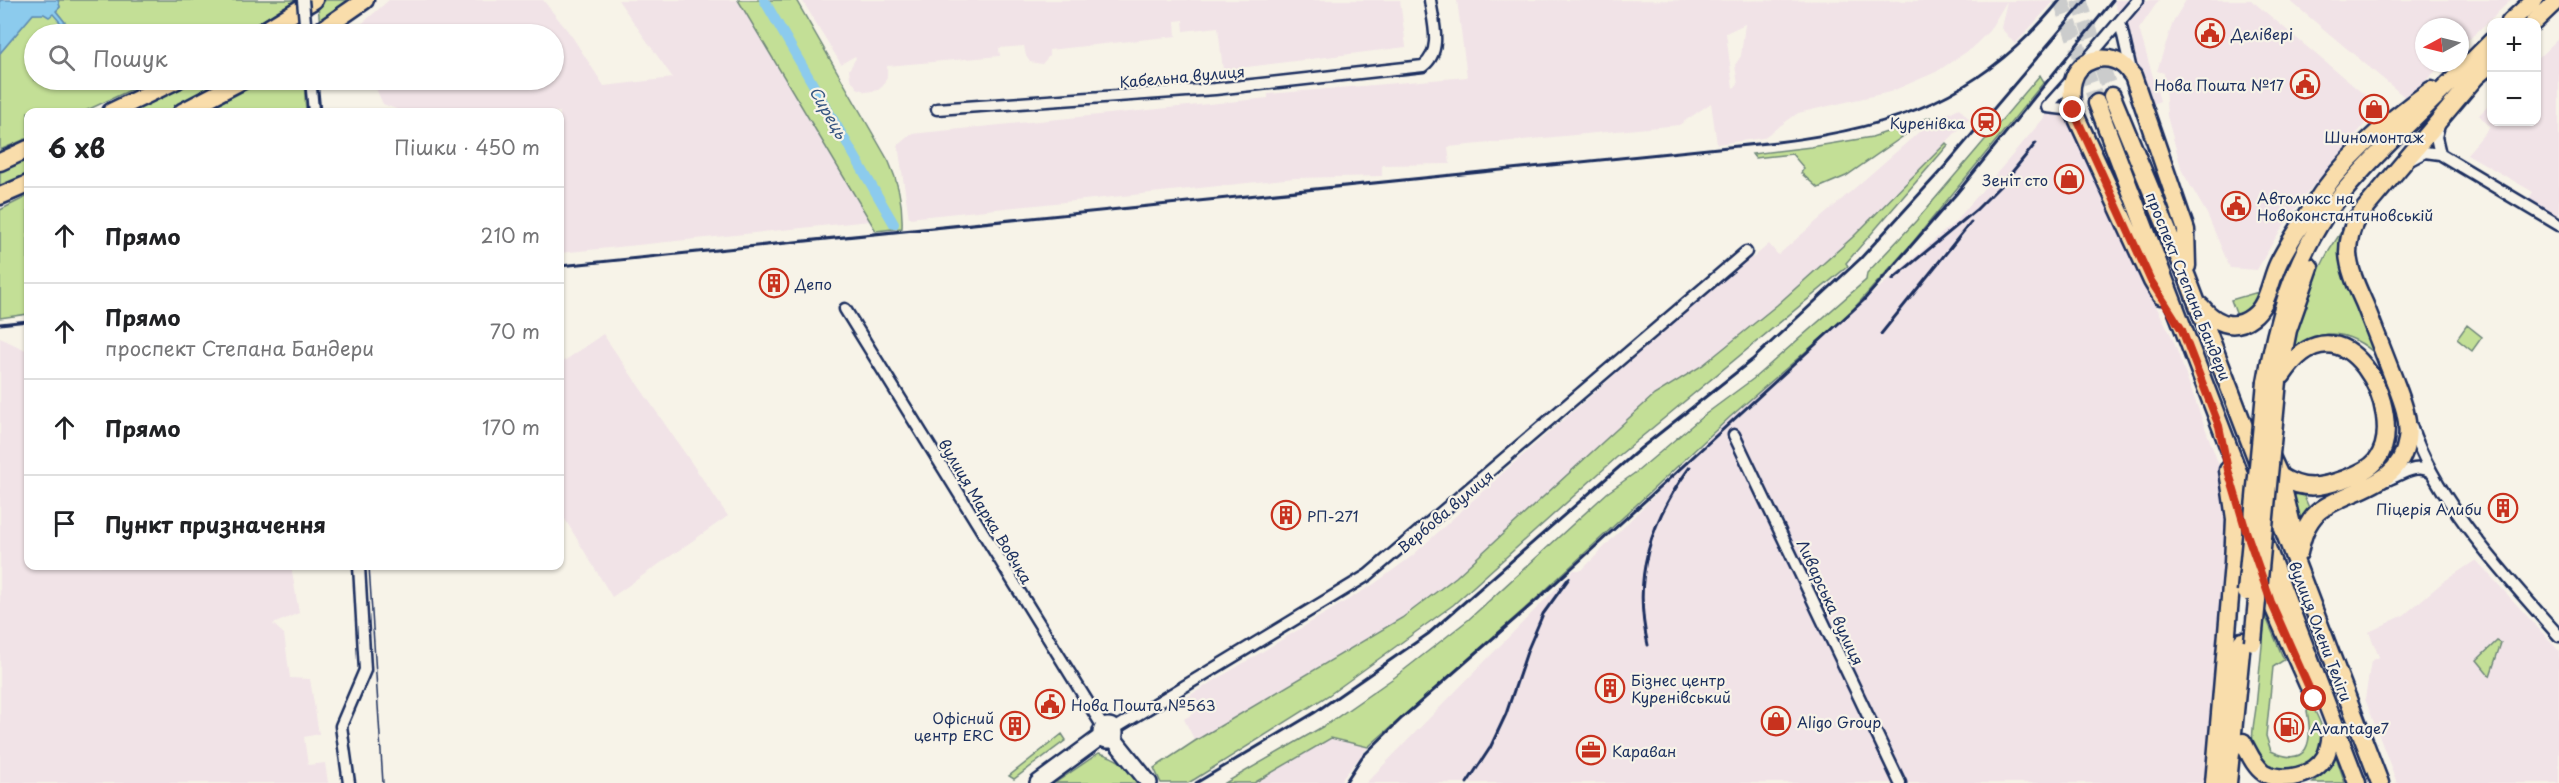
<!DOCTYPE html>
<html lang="uk">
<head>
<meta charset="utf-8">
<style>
	body { margin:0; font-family:"Playpen Sans",sans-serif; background:#f2f2f2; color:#202124 }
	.controls { position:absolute; right:18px; top:18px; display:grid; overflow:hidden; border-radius:12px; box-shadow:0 2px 4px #0004 }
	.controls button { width:54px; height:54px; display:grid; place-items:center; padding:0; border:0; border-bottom:2px solid #e0e0e0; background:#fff; color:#202124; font:30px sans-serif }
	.compass { position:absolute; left:2415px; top:18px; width:54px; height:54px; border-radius:50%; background:#fff; box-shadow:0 2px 4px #0004; rotate:263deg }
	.stop { position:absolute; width:18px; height:18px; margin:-14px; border:4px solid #c8321e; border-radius:50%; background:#fff }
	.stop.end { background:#c8321e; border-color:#fff; box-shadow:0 2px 6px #0008 }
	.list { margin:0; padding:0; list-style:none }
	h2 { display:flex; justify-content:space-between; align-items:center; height:78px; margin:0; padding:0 24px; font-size:26px }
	h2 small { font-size:20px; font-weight:400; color:#757577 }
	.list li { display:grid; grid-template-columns:39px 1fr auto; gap:18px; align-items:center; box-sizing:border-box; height:96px; padding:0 24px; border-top:2px solid #e0e0e0 }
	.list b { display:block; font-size:22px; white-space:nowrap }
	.list p { margin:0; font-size:20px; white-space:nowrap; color:#757577 }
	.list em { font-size:20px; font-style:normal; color:#757577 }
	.icon { flex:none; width:33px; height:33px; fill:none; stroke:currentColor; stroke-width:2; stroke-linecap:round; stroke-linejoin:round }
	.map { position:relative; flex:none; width:2559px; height:783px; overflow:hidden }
	.search { position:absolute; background:#fff; box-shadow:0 2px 4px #0004; left:24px; top:24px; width:540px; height:66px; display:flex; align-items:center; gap:15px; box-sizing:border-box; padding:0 21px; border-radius:33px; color:#757577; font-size:22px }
	.panel { position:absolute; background:#fff; box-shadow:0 2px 4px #0004; left:24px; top:108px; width:540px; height:462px; border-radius:12px }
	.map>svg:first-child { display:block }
	.built { fill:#f1e3e7; fill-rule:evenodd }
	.green { fill:#c3df96; stroke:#6f877a; stroke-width:1.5 }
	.water { fill:#8ccbed; stroke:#5f8db4; stroke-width:1.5 }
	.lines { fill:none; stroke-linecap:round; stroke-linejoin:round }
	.canal { stroke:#8ccbed; stroke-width:10 }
	.primary-tunnel { stroke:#cbcccc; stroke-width:16; stroke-dasharray:16 8; stroke-linecap:butt }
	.minor-casing { stroke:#1b2f5e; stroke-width:15 }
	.secondary-casing { stroke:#1b2f5e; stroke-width:20 }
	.primary-casing { stroke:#1b2f5e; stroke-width:21 }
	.minor { stroke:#f7f3e8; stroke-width:10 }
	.secondary { stroke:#f7f3e8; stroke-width:15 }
	.primary { stroke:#f9ddab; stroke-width:16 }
	.tram { stroke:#1b2f5e; stroke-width:1.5 }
	.rail { stroke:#1b2f5e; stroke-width:3 }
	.minor-bridge-casing { stroke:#1b2f5e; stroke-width:15; stroke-linecap:butt }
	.primary-bridge-casing { stroke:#1b2f5e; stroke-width:21; stroke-linecap:butt }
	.minor-bridge { stroke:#f7f3e8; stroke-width:10 }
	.primary-bridge { stroke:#f9ddab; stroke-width:16 }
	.route { stroke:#c8321e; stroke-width:8 }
	.labels { text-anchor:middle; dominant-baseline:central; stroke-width:4.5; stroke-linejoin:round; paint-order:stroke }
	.poi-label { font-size:15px; fill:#1b2f5e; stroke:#f7f3e8; text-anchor:start }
	.street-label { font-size:15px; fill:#1b2f5e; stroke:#f7f3e8 }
	.water-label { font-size:16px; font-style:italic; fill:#375682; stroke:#f7f3e8 }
</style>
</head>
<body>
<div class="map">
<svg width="2559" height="783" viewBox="0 0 2559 783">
	<rect width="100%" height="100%" fill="#f7f3e8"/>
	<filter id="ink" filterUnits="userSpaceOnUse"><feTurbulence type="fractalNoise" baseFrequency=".0167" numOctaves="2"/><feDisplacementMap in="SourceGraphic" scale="12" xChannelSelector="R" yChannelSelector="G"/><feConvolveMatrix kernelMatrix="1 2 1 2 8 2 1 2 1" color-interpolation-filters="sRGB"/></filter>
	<g filter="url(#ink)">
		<path class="built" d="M389,0H543L571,35L604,86L673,78L618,0H738L870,221L560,253V112H396V109L383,104L372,80H554V34H355L357,28Z
			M802,0H1400L1406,47L1223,70L1218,27L1184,31L1183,20L1175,21L1176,36L1049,50V56L1042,64L1030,62L1026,56L1024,46L999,48L1000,56L887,66V77L883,86L878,90L866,92L857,88L850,78L849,70L856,58L855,56L841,64Z
			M1457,0L2008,1L2055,0L2015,44L2001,28L2007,1L1989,31L1971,49L1936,72L1890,92L1798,113L1763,138L1717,144L1711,103L1679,125L1448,147L1450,164L1382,165V176L1295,178L909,218L898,145L911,134L1268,98V94L1467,77ZM1745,24L1741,56L1735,65L1738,85L1733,88L1726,33Z
			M2113,0H2159L2139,29L2160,101L2148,106L2122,22Z
			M2186,0H2251L2379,107L2303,198L2276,237L2257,270L2230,268L2207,214L2182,171L2167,116L2164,73L2157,71L2173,22Z
			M2289,0H2511L2460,48V27H2424V63H2444L2407,99Z
			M2559,38V220L2527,201L2533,192L2467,154L2490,127L2479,115L2491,103L2492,122H2536L2537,59Z
			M1959,108L1969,119L1854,236L1777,305L1703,365L1654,395L1456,577L1402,618L1195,741L1184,719L1196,712L1187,697L1374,584L1412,556L1507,469L1747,259L1754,257L1769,244L1778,255L1919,132L1943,116Z
			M2049,112L2068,113L2144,283L2172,337L2221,471L2230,546L2207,783H1366L1574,570H1582L1730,417L1956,221Z
			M603,334L728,516L612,597L560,511V364Z
			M0,338L28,351V566H291L299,613L273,624L284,634L290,678L310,679L319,734L304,737L308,765L325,763L328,783H0Z
			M2476,560L2559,651V783H2397L2365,699L2371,661L2379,657L2369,632L2404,615L2443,582Z
			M1331,738L1368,747L1339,783H1254Z"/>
		<path class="green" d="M58,0H295L241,34H34V80H152L83,112H28V138L0,150V53L33,14L53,13L66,28L68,26L56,11L60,7Z
			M326,0H355L320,25L318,6Z
			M738,0H796L889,162C899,184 903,204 902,228L876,231Z
			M297,19L299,34H272Z
			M2040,75L2044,82L1913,242L1847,316L1730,417L1538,597L1368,747L1331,738L1254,783H1225L1329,723L1395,677L1468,620L1607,493L1639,470L1703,416L1753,379L1866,280L1867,273L1916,221Z
			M194,80H232L173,112H127Z
			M266,80H304L306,112H202Z
			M1931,117L1846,176L1818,188L1801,173L1804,168L1792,154L1755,158L1752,154L1811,147L1872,137Z
			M1946,143L1948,145L1846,263L1848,266L1616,458L1453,605L1329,695L1195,779L1188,783H1161L1154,768L1195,741L1402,618L1456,577L1654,395L1703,365L1777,305L1854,236Z
			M28,158V177L0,190V171Z
			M28,196V314L0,318V210Z
			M2343,229L2339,240L2341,257L2380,358C2352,331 2322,324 2291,352L2303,303L2327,254Z
			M2258,292L2254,306L2237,316L2231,300Z
			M2467,325L2482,337L2472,351L2457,339Z
			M2297,494H2303L2310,510L2302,521H2298L2292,497Z
			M2265,615L2284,660L2273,667L2266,736L2271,751C2309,769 2313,741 2307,711L2313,707C2316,714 2321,722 2322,729C2328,775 2259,783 2253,743C2251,732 2255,718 2256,707C2259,676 2262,646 2265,615Z
			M2497,641L2501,643L2490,676L2477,660Z
			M1062,734L1066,740L1014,779L1009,776Z
			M2334,751L2345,783H2313L2330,767Z
			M1099,753C1118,757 1130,769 1142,783H1055Z"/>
		<path class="water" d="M0,0H58L60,7L56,11L68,26L66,29L53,14L49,17L44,14H33L0,53Z"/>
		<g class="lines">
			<path class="canal" d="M764,0L894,224"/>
			<path class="primary-tunnel" d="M2061,0L2097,103
				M2079,0L2112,96"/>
			<g class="minor-casing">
				<path id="minor" d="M2120,22L2131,70
					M2085,62L2138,0
					M311,80L314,112
					M2047,107L2073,78
					M2047,107L2073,110
					M937,109L1215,89L1423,66C1443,51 1433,22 1430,0
					M2439,125L2436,137L2440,154
					M2410,160L2425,152L2440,154L2559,225
					M845,309L1103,727
					M2411,426C2438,504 2505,575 2559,636
					M1734,435L1900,783
					M2387,480C2402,474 2418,462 2432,473
					M1114,729L1368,575L1746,252
					M349,783L341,726L365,670L359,566"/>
			</g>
			<g class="secondary-casing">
				<path id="secondary" d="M1101 733a7 7 0 1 1 14 0a7 7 0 1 1-14 0Z
					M1113,738L1149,783
					M1038,783L1102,736"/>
			</g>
			<g class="primary-casing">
				<path id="primary" d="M2510,22L2534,0
					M2534,22L2557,0
					M259,34L314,0
					M316,34L365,0
					M2471,81L2492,63
					M2112,96L2187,277L2380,783
					M2097,103L2357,783
					M111,112L177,80
					M182,112L243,80
					M0,162L28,149
					M0,196L28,184
					M2161,296L2152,281L2073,110C2072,100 2070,91 2073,81C2078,59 2106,52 2123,65C2127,68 2130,73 2133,76L2186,230L2187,266
					M2201,306C2214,322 2233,332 2252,317C2268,306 2270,281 2278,264C2287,245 2300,227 2311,209C2341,160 2385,123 2431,90
					M2278,381L2288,330L2310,267
					M2266,382C2276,323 2292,266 2325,216C2350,180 2383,149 2414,118C2440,93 2466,67 2492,41
					M2268,450L2280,476L2297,545
					M2280,476C2303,491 2320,488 2345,479C2355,475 2369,470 2376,461C2412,416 2342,284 2282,376
					M2299,553C2302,538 2306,523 2318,512C2347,488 2400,489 2407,440C2410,420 2402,400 2395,382C2385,357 2375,331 2365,305C2358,289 2349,271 2348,253C2348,240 2351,229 2357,218L2479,73
					M2259,568L2271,602L2308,685
					M2243,742C2249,753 2254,766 2264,773C2284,783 2314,776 2325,757C2329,750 2330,741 2331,734
					M2214,783L2233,563L2235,519L2228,470
					M2228,783L2242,641"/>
			</g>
			<use href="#minor" class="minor"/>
			<use href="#secondary" class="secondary"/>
			<use href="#primary" class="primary"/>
			<path class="tram" d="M308,0L311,34
				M316,80L319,112
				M369,566L383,783"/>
			<path class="rail" d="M560,266L1777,142C1896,128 1983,96 2060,0
				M1893,279L1976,210L2004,182L2036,143
				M0,324L28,321
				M1881,334L1971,222
				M1648,645C1632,578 1650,521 1690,467
				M1196,783L1314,713L1428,634L1641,448L1752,360L1860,259L1945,166L2086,0
				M1345,783L1362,757L1402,718L1539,598L1863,301L1957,193L2113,0
				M1467,783L1490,748L1506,714L1528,649L1543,614L1569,578"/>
			<g class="minor-bridge-casing">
				<path id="minor-bridge" d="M303,0L306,34"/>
			</g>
			<g class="primary-bridge-casing">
				<path id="primary-bridge" d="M2246,592L2266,382
					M2253,642L2278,381"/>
			</g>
			<use href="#minor-bridge" class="minor-bridge"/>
			<use href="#primary-bridge" class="primary-bridge"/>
		</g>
	</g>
	<g class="lines" filter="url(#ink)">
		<path class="route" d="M2073,110L2151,281L2182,330L2219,426L2228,470L2246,531L2271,602L2314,699"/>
	</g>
	<defs>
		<g id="civic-ring" transform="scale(1.5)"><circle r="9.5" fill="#f7f3e8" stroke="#c8321e" stroke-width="1.5"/><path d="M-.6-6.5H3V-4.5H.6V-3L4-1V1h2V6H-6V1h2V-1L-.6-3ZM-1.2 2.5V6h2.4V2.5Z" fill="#c8321e"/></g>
		<g id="shop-ring" transform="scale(1.5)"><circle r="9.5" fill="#f7f3e8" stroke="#c8321e" stroke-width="1.5"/><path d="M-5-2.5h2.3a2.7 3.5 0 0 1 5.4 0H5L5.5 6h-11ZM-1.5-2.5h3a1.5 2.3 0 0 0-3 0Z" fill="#c8321e"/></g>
		<g id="station-ring" transform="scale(1.5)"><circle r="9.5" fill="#f7f3e8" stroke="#c8321e" stroke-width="1.5"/><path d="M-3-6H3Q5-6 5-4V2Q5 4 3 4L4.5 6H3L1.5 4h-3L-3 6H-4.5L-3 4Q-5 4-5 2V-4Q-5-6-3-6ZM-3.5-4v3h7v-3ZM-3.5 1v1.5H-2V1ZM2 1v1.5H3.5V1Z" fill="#c8321e"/></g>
		<g id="building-ring" transform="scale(1.5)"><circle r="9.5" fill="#f7f3e8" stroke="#c8321e" stroke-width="1.5"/><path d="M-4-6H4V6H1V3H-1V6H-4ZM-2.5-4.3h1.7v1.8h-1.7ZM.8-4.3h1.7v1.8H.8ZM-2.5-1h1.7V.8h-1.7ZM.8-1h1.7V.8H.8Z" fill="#c8321e"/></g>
		<g id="fuel-ring" transform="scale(1.5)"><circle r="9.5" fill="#f7f3e8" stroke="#c8321e" stroke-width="1.5"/><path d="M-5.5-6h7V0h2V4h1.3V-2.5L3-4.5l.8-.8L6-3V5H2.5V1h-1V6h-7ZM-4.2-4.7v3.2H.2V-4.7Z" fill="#c8321e"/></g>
		<g id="office-ring" transform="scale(1.5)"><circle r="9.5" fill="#f7f3e8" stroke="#c8321e" stroke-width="1.5"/><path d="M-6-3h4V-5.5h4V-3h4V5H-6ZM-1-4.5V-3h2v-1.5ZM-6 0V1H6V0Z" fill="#c8321e"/></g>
	</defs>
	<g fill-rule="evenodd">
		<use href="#civic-ring" x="2210" y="33"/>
		<use href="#civic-ring" x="2305" y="84"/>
		<use href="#shop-ring" x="2374" y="109"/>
		<use href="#station-ring" x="1986" y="122"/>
		<use href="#shop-ring" x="2069" y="179"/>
		<use href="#civic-ring" x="2236" y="206"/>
		<use href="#building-ring" x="774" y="283"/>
		<use href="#building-ring" x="2503" y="508"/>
		<use href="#building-ring" x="1286" y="515"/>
		<use href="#building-ring" x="1610" y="688"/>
		<use href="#civic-ring" x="1050" y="704"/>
		<use href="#shop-ring" x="1776" y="721"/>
		<use href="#building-ring" x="1015" y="726"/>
		<use href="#fuel-ring" x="2289" y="727"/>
		<use href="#office-ring" x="1591" y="750"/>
	</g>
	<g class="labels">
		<g class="poi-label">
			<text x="2231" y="33">Делівері</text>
			<text x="2284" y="84" text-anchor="end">Нова Пошта №17</text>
			<text x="1965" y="122" text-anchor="end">Куренівка</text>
			<text x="2374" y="136" text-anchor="middle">Шиномонтаж</text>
			<text x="2048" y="179" text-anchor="end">Зеніт сто</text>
			<text x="2257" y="197">Автолюкс на<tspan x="2257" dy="17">Новоконстантиновській</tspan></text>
			<text x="795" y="283">Депо</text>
			<text x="2482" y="508" text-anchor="end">Піцерія Алиби</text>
			<text x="1307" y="515">РП-271</text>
			<text x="1631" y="679">Бізнес центр<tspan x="1631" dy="17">Куренівський</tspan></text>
			<text x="1071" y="704">Нова Пошта №563</text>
			<text x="994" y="717" text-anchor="end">Офісний<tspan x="994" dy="17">центр ERC</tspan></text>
			<text x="1797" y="721">Aligo Group</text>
			<text x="2310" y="727">Avantage7</text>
			<text x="1612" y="750">Караван</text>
		</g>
		<g class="street-label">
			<text transform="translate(1182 76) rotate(-5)">Кабельна вулиця</text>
			<text transform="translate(2189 286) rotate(68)">проспект Степана Бандери</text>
			<text transform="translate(986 511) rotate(59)">вулиця Марка Вовчка</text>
			<text transform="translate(1445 511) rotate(-40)">Вербова вулиця</text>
			<text transform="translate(1831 602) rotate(65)">Ливарська вулиця</text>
			<text transform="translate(2321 631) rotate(69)">вулиця Олени Теліги</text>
		</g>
		<g class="water-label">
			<text transform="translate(829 112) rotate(60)">Сирець</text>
		</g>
	</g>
</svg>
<div class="controls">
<button>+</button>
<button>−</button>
</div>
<svg class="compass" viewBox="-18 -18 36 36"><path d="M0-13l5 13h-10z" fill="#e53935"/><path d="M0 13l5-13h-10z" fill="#757577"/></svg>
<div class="stop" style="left:2314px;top:699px"></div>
<div class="stop end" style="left:2073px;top:110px"></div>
<div class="search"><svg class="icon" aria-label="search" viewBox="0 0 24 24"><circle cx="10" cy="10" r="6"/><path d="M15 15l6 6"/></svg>Пошук</div>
<section class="panel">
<h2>6 хв<small>Пішки · 450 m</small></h2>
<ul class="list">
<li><svg class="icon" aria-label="ahead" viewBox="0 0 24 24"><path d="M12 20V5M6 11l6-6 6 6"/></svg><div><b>Прямо</b></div><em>210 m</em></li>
<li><svg class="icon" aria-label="ahead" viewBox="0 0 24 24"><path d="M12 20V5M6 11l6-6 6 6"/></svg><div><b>Прямо</b><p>проспект Степана Бандери</p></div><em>70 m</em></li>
<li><svg class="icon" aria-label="ahead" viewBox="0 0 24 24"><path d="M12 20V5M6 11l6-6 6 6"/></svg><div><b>Прямо</b></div><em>170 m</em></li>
<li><svg class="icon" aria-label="arrive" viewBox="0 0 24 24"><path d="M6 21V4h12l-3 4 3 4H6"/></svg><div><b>Пункт призначення</b></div></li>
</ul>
</section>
</div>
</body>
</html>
